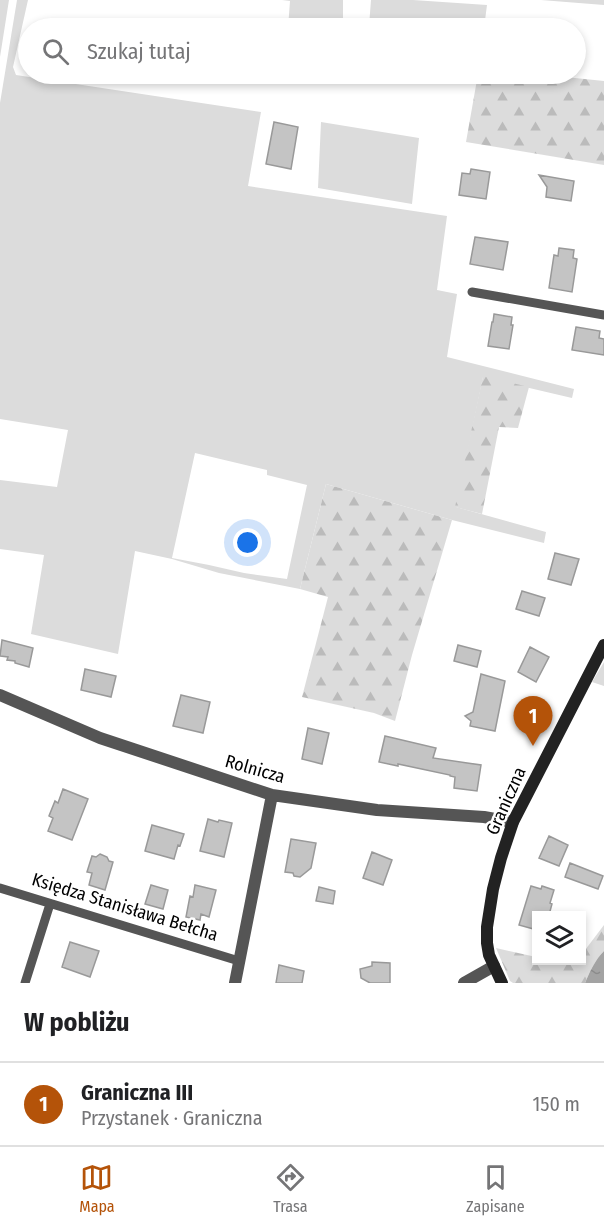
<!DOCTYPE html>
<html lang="pl">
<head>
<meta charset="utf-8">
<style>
	body { margin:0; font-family:"Fira Sans Condensed",sans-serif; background:#f6f6f6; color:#202124 }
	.controls { position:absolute; right:18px; bottom:18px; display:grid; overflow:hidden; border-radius:0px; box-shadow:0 3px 9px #0003 }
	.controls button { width:54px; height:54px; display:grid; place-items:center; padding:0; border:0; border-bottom:2px solid #e0e0e0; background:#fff; color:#202124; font:30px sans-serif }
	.you { position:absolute; left:248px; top:543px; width:21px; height:21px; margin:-15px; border:4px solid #fff; border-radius:50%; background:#1a73e8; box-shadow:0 0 0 9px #1a73e833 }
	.badge { display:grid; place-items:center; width:39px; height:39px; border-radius:50%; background:#b45309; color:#fff; font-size:20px; font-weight:700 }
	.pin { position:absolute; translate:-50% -50px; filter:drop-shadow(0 2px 3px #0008) }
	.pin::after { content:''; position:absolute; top:32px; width:21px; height:18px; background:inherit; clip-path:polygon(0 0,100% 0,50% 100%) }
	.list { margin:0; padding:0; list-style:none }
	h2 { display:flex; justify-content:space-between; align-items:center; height:78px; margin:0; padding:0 24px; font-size:26px }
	h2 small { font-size:20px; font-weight:400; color:#757577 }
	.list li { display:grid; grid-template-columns:39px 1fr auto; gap:18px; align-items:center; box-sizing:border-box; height:84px; padding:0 24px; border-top:2px solid #e0e0e0 }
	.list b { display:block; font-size:22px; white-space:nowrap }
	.list p { margin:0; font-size:20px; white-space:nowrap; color:#757577 }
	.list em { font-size:20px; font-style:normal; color:#757577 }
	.icon { flex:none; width:33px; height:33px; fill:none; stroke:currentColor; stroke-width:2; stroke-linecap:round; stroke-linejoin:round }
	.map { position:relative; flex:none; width:604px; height:983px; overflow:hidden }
	.search { position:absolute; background:#fff; box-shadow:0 3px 9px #0003; left:18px; right:18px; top:18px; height:66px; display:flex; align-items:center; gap:15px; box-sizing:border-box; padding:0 21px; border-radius:33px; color:#757577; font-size:22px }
	.sheet { height:162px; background:#fff }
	nav { display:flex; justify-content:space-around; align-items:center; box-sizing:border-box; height:84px; border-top:2px solid #e0e0e0; background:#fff; font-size:16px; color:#757577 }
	nav a { display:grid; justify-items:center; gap:3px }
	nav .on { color:#b45309 }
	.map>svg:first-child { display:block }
	.green { fill:#dcdcdc; fill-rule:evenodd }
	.forest { fill:url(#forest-firs) }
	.water { fill:url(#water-ripples) }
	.building { fill:#c4c4c4; stroke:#999; stroke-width:1.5 }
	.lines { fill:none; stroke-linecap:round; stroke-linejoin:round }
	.lane { stroke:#555; stroke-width:9 }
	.street { stroke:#555; stroke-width:12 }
	.secondary { stroke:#222; stroke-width:12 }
	.labels { text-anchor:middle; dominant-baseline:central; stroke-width:5; stroke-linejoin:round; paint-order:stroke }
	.street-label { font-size:18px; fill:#000; stroke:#fff }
</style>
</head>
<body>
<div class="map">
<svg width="604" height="983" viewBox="0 0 604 983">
	<defs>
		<pattern id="forest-firs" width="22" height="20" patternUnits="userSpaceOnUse" patternTransform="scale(1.5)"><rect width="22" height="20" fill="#dcdcdc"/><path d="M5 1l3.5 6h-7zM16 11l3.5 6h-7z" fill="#bbb"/></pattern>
		<pattern id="water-ripples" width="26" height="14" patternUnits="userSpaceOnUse" patternTransform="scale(1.5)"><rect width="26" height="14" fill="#a3a3a3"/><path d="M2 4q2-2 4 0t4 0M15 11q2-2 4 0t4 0" fill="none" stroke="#8b8b8b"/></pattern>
	</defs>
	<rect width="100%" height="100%" fill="#fff"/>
	<path class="green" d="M0,0H9L0,57Z
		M17,0H28L13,67L16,75L261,112L248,186L447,216L437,290L457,294L447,357L574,389L572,398L483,377L456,507L546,532L544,543L452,520L326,484L300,589L219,573L172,559L135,551L118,654L31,634L44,555L0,549V480L57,487L68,430L0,419V103ZM195,453L267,470V475L307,485L287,579L244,573L209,565L172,558Z
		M282,0H343V25L369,26L371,0H413L487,5L484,28H288L290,1Z
		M538,0H604V5L541,0Z
		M321,122L419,138L412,204L318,188Z
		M604,662V686L592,682Z"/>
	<path class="forest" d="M478,74H536L604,81V165L466,142Z
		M483,376L529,387L518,428L499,427L482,514L455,507Z
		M326,484L452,520L412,655L395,721L374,713L302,697L328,597L300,589Z
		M604,925V951C595,960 590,971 585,983H513L510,981L496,948L536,957V960L552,961L573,965L577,961L582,960V954Z"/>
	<path class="water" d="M604,951V983H585C590,971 595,960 604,951Z"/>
	<path class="building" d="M274,122L298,127L291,169L266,164Z
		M471,169L490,172L486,199L459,195L462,173L470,174Z
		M539,175L574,181L571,201L546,197L547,187Z
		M475,237L508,242L503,270L470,264Z
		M559,248L574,250L573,258L577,259L572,292L549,288L554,255L558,256Z
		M494,314L512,317L511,325H513L509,349L488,346L492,322H493Z
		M576,327L600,331L599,338L604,339V355L572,350Z
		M555,553L579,559L571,585L548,579Z
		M522,591L545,598L539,616L516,609Z
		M2,640L33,648L29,667L15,663V661L7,660L8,657L0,656Z
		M458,645L481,651L477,667L454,661Z
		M530,647L549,657L536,682L518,672Z
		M85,669L116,676L111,697L81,690Z
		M481,674L505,681L495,731L470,726L471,721L465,716L473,712Z
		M181,695L210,702L203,733L173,726Z
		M308,728L329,733L322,764L302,759Z
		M385,736L436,748L433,758L481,765L477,791L454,788L455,777L450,776V775L398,764V766L379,762Z
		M63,789L88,799L72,840L48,831L53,818L49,816L55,801L58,803Z
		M208,819L218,822L219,820L232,823L224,857L200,851Z
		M152,825L184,834L180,846L178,845L174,859L145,851Z
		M549,836L568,845L559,866L539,858Z
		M291,839L316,843L311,868L300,877L294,876L293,873L285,872Z
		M372,852L392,860L383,885L363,878Z
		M100,854L107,857L109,861L113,862L105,890L89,885L92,873L87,872L92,856L96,857Z
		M570,863L603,876L598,889L565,877Z
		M151,885L168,890L163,909L145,904Z
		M195,885L216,890L209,917L201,914L200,920L186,917L190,896L193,897Z
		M531,886L541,889L542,886L554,890L550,903L552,904L549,915H537V930L519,925Z
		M319,887L335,891L333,904L316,901Z
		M70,942L99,951L90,977L62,967Z
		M372,962L390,963V983H370L361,978L360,969L372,966Z
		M279,965L304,971L302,983H276Z"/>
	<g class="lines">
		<path class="lane" d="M472,292L604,315
			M0,888L239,961
			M25,983L50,904"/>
		<path class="street" d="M0,695L100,738L272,795L377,810L484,817L513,822
			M235,983L272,795
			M464,983L494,966"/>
		<path class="secondary" d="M502,983L489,955L487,943V927L493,889L501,858L513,822L604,645"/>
	</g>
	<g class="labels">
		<g class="street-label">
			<text transform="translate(255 769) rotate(16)">Rolnicza</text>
			<text transform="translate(506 801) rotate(-66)">Graniczna</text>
			<text transform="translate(125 907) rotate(17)">Księdza Stanisława Bełcha</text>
		</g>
	</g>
</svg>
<div class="controls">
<button><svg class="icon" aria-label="layers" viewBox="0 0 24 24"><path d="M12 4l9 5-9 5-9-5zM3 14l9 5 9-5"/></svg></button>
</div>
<div class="you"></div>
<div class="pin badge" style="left:533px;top:746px">1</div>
<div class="search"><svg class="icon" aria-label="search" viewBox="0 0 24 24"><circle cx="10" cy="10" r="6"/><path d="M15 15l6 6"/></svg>Szukaj tutaj</div>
</div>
<section class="sheet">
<h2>W pobliżu<small></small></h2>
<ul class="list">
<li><span class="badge">1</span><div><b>Graniczna III</b><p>Przystanek · Graniczna</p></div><em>150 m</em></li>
</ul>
</section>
<nav>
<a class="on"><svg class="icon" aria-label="map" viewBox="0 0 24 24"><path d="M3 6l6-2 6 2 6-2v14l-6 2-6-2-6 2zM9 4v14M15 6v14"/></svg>Mapa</a>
<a><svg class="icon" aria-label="directions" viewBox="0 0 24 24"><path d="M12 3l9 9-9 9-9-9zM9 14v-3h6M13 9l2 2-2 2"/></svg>Trasa</a>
<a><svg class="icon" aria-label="saved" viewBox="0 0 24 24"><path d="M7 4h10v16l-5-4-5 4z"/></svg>Zapisane</a>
</nav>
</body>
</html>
